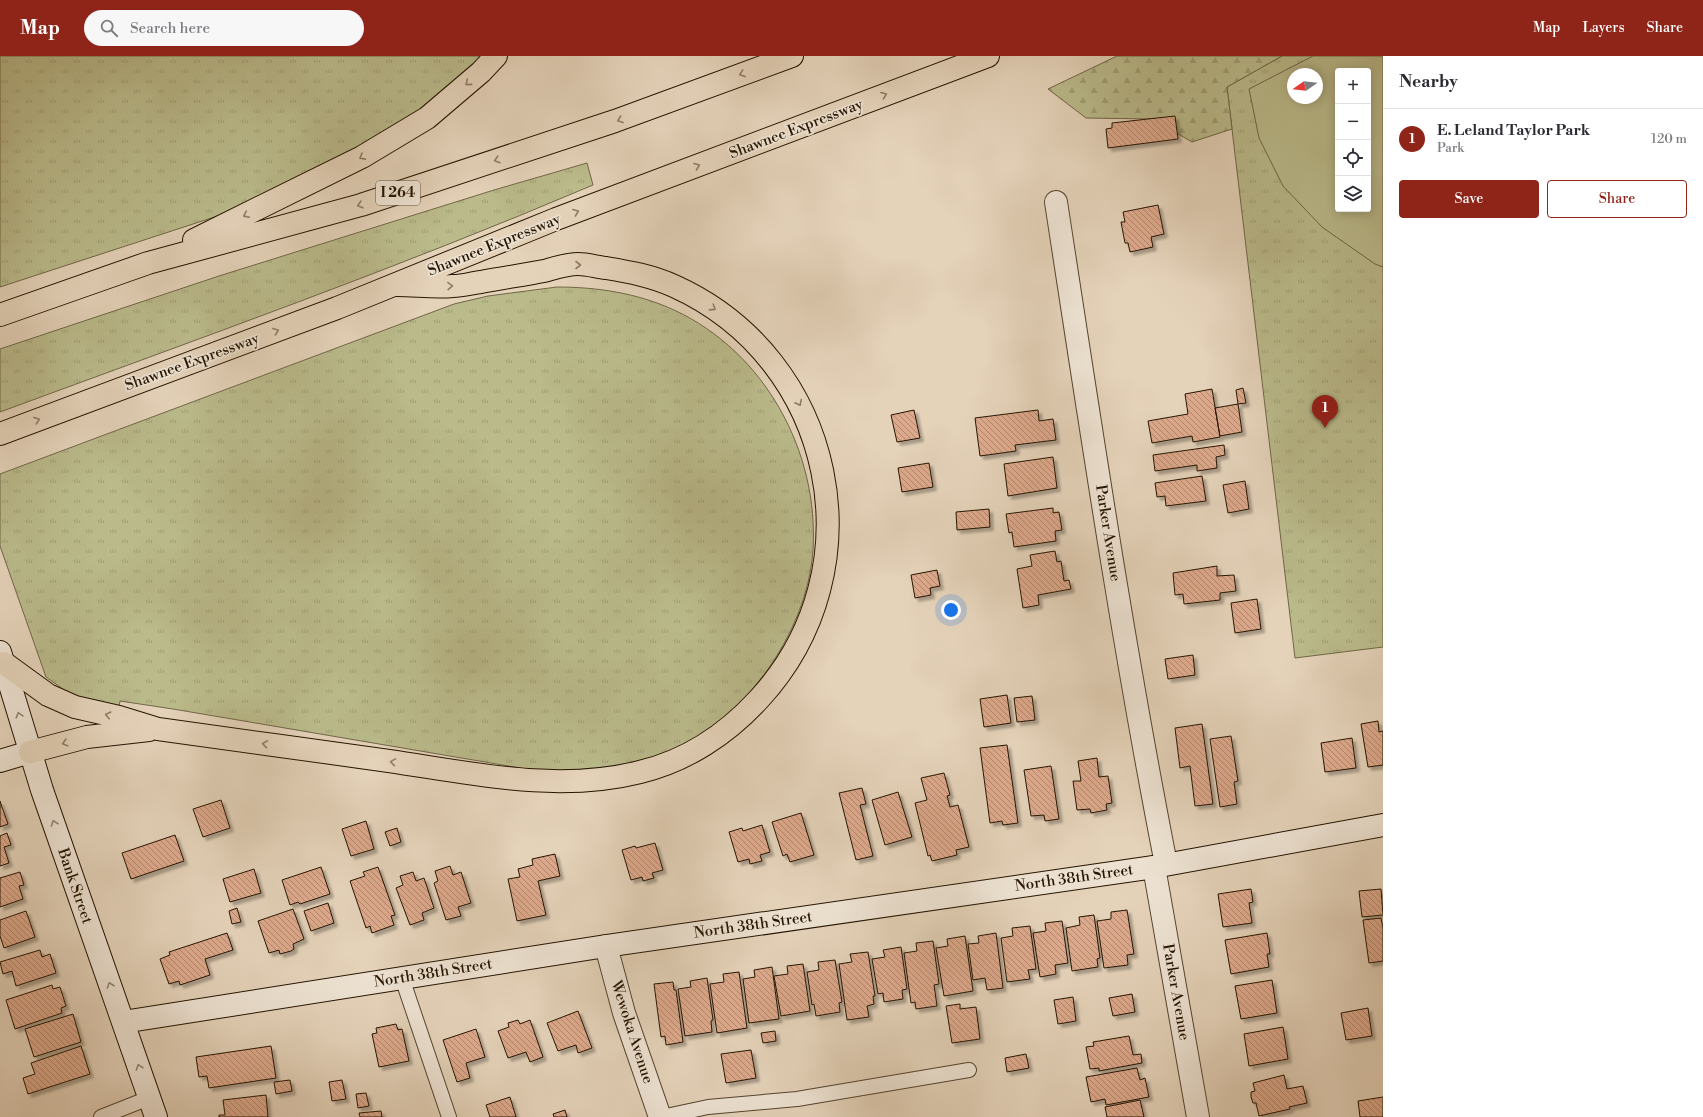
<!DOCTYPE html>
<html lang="en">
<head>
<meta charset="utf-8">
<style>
	body { margin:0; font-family:"Libre Bodoni",serif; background:#f7f7f7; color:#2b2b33 }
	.controls { position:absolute; right:12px; top:12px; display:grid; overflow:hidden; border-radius:4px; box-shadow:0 2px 10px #0003 }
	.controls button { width:36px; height:36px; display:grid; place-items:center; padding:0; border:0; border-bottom:1px solid #e1e1e2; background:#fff; color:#2b2b33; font:20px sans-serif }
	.compass { position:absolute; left:1287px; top:12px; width:36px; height:36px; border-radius:50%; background:#fff; box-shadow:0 2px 10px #0003; rotate:256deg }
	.you { position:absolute; left:951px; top:554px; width:14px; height:14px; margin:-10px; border:3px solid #fff; border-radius:50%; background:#1a73e8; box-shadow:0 0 0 6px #1a73e833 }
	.badge { display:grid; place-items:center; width:26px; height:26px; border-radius:50%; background:#8f2418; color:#fff; font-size:13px; font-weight:700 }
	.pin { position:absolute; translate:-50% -33px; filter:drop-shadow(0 1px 2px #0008) }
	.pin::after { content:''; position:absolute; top:21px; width:14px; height:12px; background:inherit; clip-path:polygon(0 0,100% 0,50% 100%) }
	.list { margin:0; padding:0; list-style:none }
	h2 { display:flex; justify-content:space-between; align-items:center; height:52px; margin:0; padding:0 16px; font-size:17px }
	h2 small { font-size:13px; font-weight:400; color:#7c7c81 }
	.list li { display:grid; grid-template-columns:26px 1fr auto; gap:12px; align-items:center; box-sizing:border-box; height:60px; padding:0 16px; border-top:1px solid #e1e1e2 }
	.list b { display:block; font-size:15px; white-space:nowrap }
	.list p { margin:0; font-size:13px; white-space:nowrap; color:#7c7c81 }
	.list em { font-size:13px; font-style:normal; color:#7c7c81 }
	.actions { display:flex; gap:8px; padding:12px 16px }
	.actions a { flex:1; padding:9px 0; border:1px solid #8f2418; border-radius:4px; text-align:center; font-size:14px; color:#8f2418 }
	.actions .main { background:#8f2418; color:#fff }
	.icon { flex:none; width:22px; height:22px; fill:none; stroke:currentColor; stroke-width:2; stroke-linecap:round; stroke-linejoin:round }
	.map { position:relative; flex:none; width:1383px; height:1061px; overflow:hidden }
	header { display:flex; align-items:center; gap:24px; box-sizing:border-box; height:56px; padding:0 20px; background:#8f2418; color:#fff }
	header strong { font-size:19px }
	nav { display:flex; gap:22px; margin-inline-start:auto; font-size:14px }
	.search { width:280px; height:36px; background:#f7f7f7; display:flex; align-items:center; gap:10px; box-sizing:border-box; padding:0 14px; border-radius:22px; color:#7c7c81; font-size:15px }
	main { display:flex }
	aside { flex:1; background:#fff }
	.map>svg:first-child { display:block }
	.grass { fill:url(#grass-tufts); stroke:#706746; fill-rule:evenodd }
	.forest { fill:url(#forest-firs); stroke:#706746 }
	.pitch { fill:#baba8b; stroke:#706746; fill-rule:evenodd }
	.building { fill:url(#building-back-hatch); stroke:#251400; filter:url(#shadow) }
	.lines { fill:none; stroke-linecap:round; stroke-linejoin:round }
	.lane-casing { stroke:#55442e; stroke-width:16 }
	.street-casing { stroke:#55442e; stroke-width:24 }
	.secondary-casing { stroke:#251400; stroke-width:24 }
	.highway-casing { stroke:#251400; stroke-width:24 }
	.lane { stroke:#ede2d2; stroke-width:14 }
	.street { stroke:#ede2d2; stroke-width:22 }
	.secondary { stroke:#ede2d2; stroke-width:22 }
	.highway { stroke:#e4d2b9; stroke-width:22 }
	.oneway { stroke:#8e7c66 }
	.oneway2 { stroke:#938574 }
	.labels { text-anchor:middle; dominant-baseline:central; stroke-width:3.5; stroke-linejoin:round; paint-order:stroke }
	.shield { fill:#ede2d2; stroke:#61523f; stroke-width:1 }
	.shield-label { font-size:14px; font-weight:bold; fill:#251400 }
	.street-label { font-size:15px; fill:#251400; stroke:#ede2d2 }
</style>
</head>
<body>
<header>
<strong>Map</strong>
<div class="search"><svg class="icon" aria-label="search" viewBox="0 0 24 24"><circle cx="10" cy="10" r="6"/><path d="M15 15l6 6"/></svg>Search here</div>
<nav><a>Map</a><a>Layers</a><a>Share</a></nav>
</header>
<main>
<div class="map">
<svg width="1383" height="1061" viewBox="0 0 1383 1061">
	<defs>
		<pattern id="grass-tufts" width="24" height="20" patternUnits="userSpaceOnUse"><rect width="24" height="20" fill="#baba8b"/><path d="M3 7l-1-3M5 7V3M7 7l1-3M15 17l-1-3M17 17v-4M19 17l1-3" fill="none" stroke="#a09f76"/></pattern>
		<pattern id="forest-firs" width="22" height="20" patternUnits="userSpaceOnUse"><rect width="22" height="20" fill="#baba8b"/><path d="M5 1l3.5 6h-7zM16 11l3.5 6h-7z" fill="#a09f76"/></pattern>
		<pattern id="building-back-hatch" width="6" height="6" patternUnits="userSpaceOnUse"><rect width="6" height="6" fill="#dda98c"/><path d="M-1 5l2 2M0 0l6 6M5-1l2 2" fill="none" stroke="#b38870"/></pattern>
		<filter id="shadow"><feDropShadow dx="3.5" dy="3.5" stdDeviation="1" flood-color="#0004"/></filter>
	</defs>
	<rect width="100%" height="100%" fill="#e4d2b9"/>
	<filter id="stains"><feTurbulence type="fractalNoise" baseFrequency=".005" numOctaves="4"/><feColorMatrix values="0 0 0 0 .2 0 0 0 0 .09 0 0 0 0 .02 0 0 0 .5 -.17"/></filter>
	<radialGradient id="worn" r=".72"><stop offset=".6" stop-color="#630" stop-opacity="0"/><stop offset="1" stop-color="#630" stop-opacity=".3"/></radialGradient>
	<path class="grass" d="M0,0H485L399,72L236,154L0,231Z
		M1282,0H1383V591L1295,602L1227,31ZM1338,15H1368V153H1338ZM1293,18H1317V42H1293Z
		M587,107L593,129C398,212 198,283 0,356V293L219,220L494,134Z
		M557,231C597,231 637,237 674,254C765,296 819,396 813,494C810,537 792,579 768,613C742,650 708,679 667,697C650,704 623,712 605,714C585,717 564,715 544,716L173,653L120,645L119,651L85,644L67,636L46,621L0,490V418L454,248L488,240Z"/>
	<path class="forest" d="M1117,0H1282L1227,31L1232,73L1192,86L1153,63L1086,62L1048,33Z"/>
	<path class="pitch" d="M1313,0H1383V211L1375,208L1322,171L1283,130L1259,82L1249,33ZM1338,15H1368V153H1338ZM1293,18H1317V42H1293Z"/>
	<path class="building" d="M1175,60L1178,83L1108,92L1106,73L1112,72V67Z
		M1158,149L1164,178L1151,181L1153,191L1130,196L1128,187H1125L1121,166H1125L1123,156Z
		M1243,332L1246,347L1238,348L1236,334Z
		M1212,333L1220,381L1193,386L1192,380L1152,387L1148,365L1188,358L1185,338Z
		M1238,348L1242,376L1220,380L1215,352Z
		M914,354L920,382L897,386L891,359Z
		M1038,354L1039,365L1053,363L1056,384L1015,389L1016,395L980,400L975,362Z
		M1224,389L1225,399L1216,401L1217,412L1197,415V409L1155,415L1153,399Z
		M1053,401L1057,432L1008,440L1004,408Z
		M929,407L933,431L902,436L898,412Z
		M1202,420L1206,445L1166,450L1165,440L1157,441L1155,427Z
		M1245,425L1249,453L1228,457L1223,429Z
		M1053,452V457L1059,456L1062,474L1055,475L1056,485L1014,491L1012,476L1009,477L1006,458Z
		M989,453L990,471L957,474L956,456Z
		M1055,495L1057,506L1061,505L1064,525L1069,524L1071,533L1038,539L1039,549L1023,552L1017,513L1032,510L1030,499Z
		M1217,510V520L1234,519L1236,535L1220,537V544L1184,548L1183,538L1175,539L1173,517Z
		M937,514L940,530L930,532L931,539L915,542L911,519Z
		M1257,543L1261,573L1235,577L1231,547Z
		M1193,599L1195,619L1168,623L1165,603Z
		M1007,639L1011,667L984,671L980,643Z
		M1032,640L1035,664L1017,666L1014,642Z
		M1378,665L1379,676L1383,675V709L1368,711L1361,668Z
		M1202,668L1213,748L1195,750L1190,710L1180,712L1175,672Z
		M1231,680L1238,725L1234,726L1237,748L1220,751L1210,683Z
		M1352,682L1356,712L1325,716L1321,687Z
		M1007,689L1018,767L1003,769L1002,765L990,767L980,692Z
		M1097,702L1099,721L1108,720L1112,747L1106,748L1107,754L1091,757L1090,753L1077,754L1073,725H1081L1078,705Z
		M1051,710L1059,763L1045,765L1044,759L1031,760L1024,714Z
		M944,717L950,739L947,740L950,751L958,749L969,791L956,794L957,799L932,805L930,799L928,800L915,747L927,744L921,722Z
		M862,732L866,748L860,749L873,800L856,804L839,737Z
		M898,736L912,781L885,789L872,744Z
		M221,744L230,772L203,781L193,753Z
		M0,745L8,768L0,771Z
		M801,757L814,799L790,806L787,798L783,800L772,766Z
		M366,765L374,793L351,800L342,773Z
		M762,769L770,796L760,799L762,805L750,808L749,803L738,806L729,776L742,772L743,775Z
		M397,772L401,786L390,790L385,776Z
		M7,777L11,789L4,791L9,807L0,810V780Z
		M175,779L184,805L131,823L122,797Z
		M655,787L663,814L652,817L654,822L643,825L642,821L631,824L622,794L635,790L636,792Z
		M555,798L560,820L538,825L546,859L517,865L508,823L520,821L518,813L533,809L532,803Z
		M450,810L453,819L461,816L471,847L458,851L461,860L446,864L434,827L438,825L435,815Z
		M321,811L330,838L300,848L298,846L290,849L282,824Z
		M378,811L395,859L391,860L394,869L372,877L370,870L366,872L350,825L365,820L363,816Z
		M254,813L261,837L230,846L223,823Z
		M20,816L24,829L19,830L23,843L0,851V822Z
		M413,816L416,825L424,822L434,852L422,857L424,864L410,869L396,832L403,829L400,820Z
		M1251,833L1253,846L1249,847L1252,867L1223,871L1218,838Z
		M1381,833L1383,859L1362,861L1359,835Z
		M328,847L334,867L311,875L304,855Z
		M237,852L241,866L232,868L229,855Z
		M293,853L304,883L293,888L294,893L291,895L280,898L279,894L269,897L258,865Z
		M1127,854L1134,898L1127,899L1128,909L1104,912L1097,865L1111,863V856Z
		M26,855L35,881L4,892L0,880V864Z
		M1094,859L1100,902L1097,903L1098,911L1072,915L1066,872L1080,869L1079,861Z
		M1381,862L1383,872V905L1369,907L1363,864Z
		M1062,865L1068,907L1055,909L1056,918L1040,921L1033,877L1046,875L1045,867Z
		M1030,870L1036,913L1028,914L1030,923L1007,926L1001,882L1013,880L1012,872Z
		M227,877L233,894L205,903L210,919L180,929L179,925L169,928L160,903L170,899L169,896Z
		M996,877L1003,932L987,934L985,922L973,924L968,888L979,887L978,880Z
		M1267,877L1270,898H1267L1269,911L1231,918L1225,884Z
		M965,880L973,935L944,940L936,892L948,890L947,883Z
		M933,885L939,928L934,929L937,950L916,953L915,946L911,947L904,897L917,895L916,887Z
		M901,891L907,933L902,934L903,943L884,946L883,937L878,938L872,903L885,901L883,894Z
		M40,894L42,901L50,898L56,917L16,930L12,915L3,918L0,906Z
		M868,896L875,940H873L874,948L867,950L869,961L847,964L839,908L852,906L850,898Z
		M835,904L842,946L839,947L840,956L816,960L814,948L812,949L807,916L819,914L818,906Z
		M803,908L810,955L781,960L774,920L788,918L787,910Z
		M772,911L779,963L749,967L743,923L755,921L754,914Z
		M739,916L747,972L717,977L710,928L724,926L723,918Z
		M707,922L713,964L711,965L712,976L685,980L678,933L691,931L690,925Z
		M1272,924L1277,957L1241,963L1235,930Z
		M673,926L674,934H676L683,986L666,989L665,980L661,981L654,928Z
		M52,929L53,933L60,931L66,950L61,952L62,957L15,973L6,944Z
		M1132,938L1135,956L1113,960L1109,942Z
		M1073,941L1076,965L1058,968L1054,944Z
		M960,948V953L976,951L980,983L952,987L946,950Z
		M1368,952L1372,980L1346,984L1341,957Z
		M578,955L592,992L578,997L576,989L558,995L547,967Z
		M73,958L81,986L34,1001L25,973Z
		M518,964L520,968L530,964L543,1001L530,1006L526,996L508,1002L498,975L509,971L508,967Z
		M396,968L398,974L402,973L409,1005L379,1011L372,978L377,977L376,972Z
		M1283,971L1288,1003L1249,1010L1244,978Z
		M476,973L485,1001L466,1007L470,1022L457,1026L443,984Z
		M775,975L776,985L763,987L761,977Z
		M1129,980L1133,999L1141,998L1142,1007L1099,1015V1012L1090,1013L1086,991L1094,990L1093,986Z
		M81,990L90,1018L28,1038L23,1022L35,1018L31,1007Z
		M271,990L276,1022L209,1032L207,1020L199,1021L196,1001Z
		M751,994L756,1022L726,1027L721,998Z
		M1026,998L1029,1012L1007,1016L1005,1002Z
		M1137,1012L1140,1024L1145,1022L1149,1041L1106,1049L1105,1043L1091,1046L1086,1021Z
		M1284,1019L1287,1033L1303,1030L1307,1047L1289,1051L1290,1053L1259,1060L1256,1047H1253L1251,1041V1036L1255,1035L1253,1027Z
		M290,1024L292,1035L276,1038L274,1026Z
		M342,1024L346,1043L332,1045L329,1026Z
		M366,1037L369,1050L358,1052L356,1038Z
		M266,1039L268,1061H219V1059H225L223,1044Z
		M510,1041L516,1061H490L486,1049Z
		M1383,1041V1061H1360L1358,1045Z
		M1140,1044L1144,1061H1107L1105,1051Z
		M565,1054L567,1061H554L553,1058Z
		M381,1055L382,1061H360L359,1057Z"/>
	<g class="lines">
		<g class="lane-casing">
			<path id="lane" d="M402,922L449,1061
				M101,1061L149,1042
				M661,1061L708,1051L797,1043L969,1014"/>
		</g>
		<g class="street-casing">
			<path id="street" d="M1056,146C1090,367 1123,589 1166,808
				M1154,811L1198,1061
				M606,890L624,957L660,1061"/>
		</g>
		<g class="secondary-casing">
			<path id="secondary" d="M0,596L42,734L156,1061
				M0,705L30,696
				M123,966L606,890L1154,811L1383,769"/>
		</g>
		<g class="highway-casing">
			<path id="highway" d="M194,184L362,101L427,62L481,16L496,0
				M0,259L148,207L361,149L615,65L792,0
				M0,378L337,252L556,163L988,0
				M4,607L48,639L75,651L119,661L158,673C235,684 312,694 389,705C471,717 557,737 640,716C686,705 727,678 759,643C879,513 836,303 674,230C652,220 630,216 606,212C597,211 587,208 578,208C567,208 555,212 544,215C523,219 502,222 481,226C472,227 463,230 453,230C435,232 416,229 397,229
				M30,696L87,681L149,674"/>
		</g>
		<use href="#lane" class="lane"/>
		<use href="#street" class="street"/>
		<use href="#secondary" class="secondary"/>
		<use href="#highway" class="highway"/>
	</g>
	<defs><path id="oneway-chevron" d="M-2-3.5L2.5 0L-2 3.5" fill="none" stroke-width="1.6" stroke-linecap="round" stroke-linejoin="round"/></defs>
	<g class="oneway">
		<use href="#oneway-chevron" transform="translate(742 18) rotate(160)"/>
		<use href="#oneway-chevron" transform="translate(468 27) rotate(140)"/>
		<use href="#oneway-chevron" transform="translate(884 39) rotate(-21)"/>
		<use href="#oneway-chevron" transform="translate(620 64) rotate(160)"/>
		<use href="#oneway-chevron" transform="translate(362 101) rotate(151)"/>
		<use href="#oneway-chevron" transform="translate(497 104) rotate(162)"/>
		<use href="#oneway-chevron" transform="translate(697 110) rotate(-21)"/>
		<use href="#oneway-chevron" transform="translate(360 149) rotate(164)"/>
		<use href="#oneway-chevron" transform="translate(576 156) rotate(-21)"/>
		<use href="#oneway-chevron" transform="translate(246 159) rotate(154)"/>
		<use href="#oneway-chevron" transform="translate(578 209)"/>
		<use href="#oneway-chevron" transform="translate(450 230) rotate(-1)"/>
		<use href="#oneway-chevron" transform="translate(713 252) rotate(33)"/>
		<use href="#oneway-chevron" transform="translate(276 275) rotate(-20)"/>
		<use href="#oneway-chevron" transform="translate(799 347) rotate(63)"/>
		<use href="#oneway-chevron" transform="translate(37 364) rotate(-20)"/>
		<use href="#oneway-chevron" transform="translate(108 659) rotate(-167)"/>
		<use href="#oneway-chevron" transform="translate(65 687) rotate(165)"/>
		<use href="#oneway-chevron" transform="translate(265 688) rotate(-172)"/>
		<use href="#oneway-chevron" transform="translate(393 706) rotate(-171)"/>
	</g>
	<g class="oneway2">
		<use href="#oneway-chevron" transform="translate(19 659) rotate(-106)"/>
		<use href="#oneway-chevron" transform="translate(54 767) rotate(-109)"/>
		<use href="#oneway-chevron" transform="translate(110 929) rotate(-109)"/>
		<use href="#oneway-chevron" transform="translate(139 1011) rotate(-109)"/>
	</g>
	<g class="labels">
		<rect class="shield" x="376" y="125" width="44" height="24" rx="3"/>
		<g class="shield-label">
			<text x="398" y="137">I 264</text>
		</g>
		<g class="street-label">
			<text transform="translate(796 73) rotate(-21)">Shawnee Expressway</text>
			<text transform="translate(494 189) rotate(-22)">Shawnee Expressway</text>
			<text transform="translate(192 306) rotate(-20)">Shawnee Expressway</text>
			<text transform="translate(1108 477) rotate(81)">Parker Avenue</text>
			<text transform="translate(1074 822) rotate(-8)">North 38th Street</text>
			<text transform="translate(75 830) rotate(71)">Bank Street</text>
			<text transform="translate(753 869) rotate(-8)">North 38th Street</text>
			<text transform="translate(433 917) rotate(-9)">North 38th Street</text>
			<text transform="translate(1176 936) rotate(80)">Parker Avenue</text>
			<text transform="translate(632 976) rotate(72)">Wewoka Avenue</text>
		</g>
	</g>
	<rect width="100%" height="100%" filter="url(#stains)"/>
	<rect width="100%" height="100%" fill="url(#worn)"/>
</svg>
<div class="controls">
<button>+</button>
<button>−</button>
<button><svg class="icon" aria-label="locate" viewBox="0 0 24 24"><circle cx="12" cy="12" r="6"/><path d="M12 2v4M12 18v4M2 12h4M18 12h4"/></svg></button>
<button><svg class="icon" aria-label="layers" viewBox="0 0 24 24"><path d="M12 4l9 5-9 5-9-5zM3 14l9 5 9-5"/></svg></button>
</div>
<svg class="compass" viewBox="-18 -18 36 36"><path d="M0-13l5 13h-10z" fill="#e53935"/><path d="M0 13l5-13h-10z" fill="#7c7c81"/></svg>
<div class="you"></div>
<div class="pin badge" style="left:1325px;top:372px">1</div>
</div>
<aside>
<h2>Nearby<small></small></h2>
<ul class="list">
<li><span class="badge">1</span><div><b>E. Leland Taylor Park</b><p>Park</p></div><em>120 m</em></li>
</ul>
<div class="actions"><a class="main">Save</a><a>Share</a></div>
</aside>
</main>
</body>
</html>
